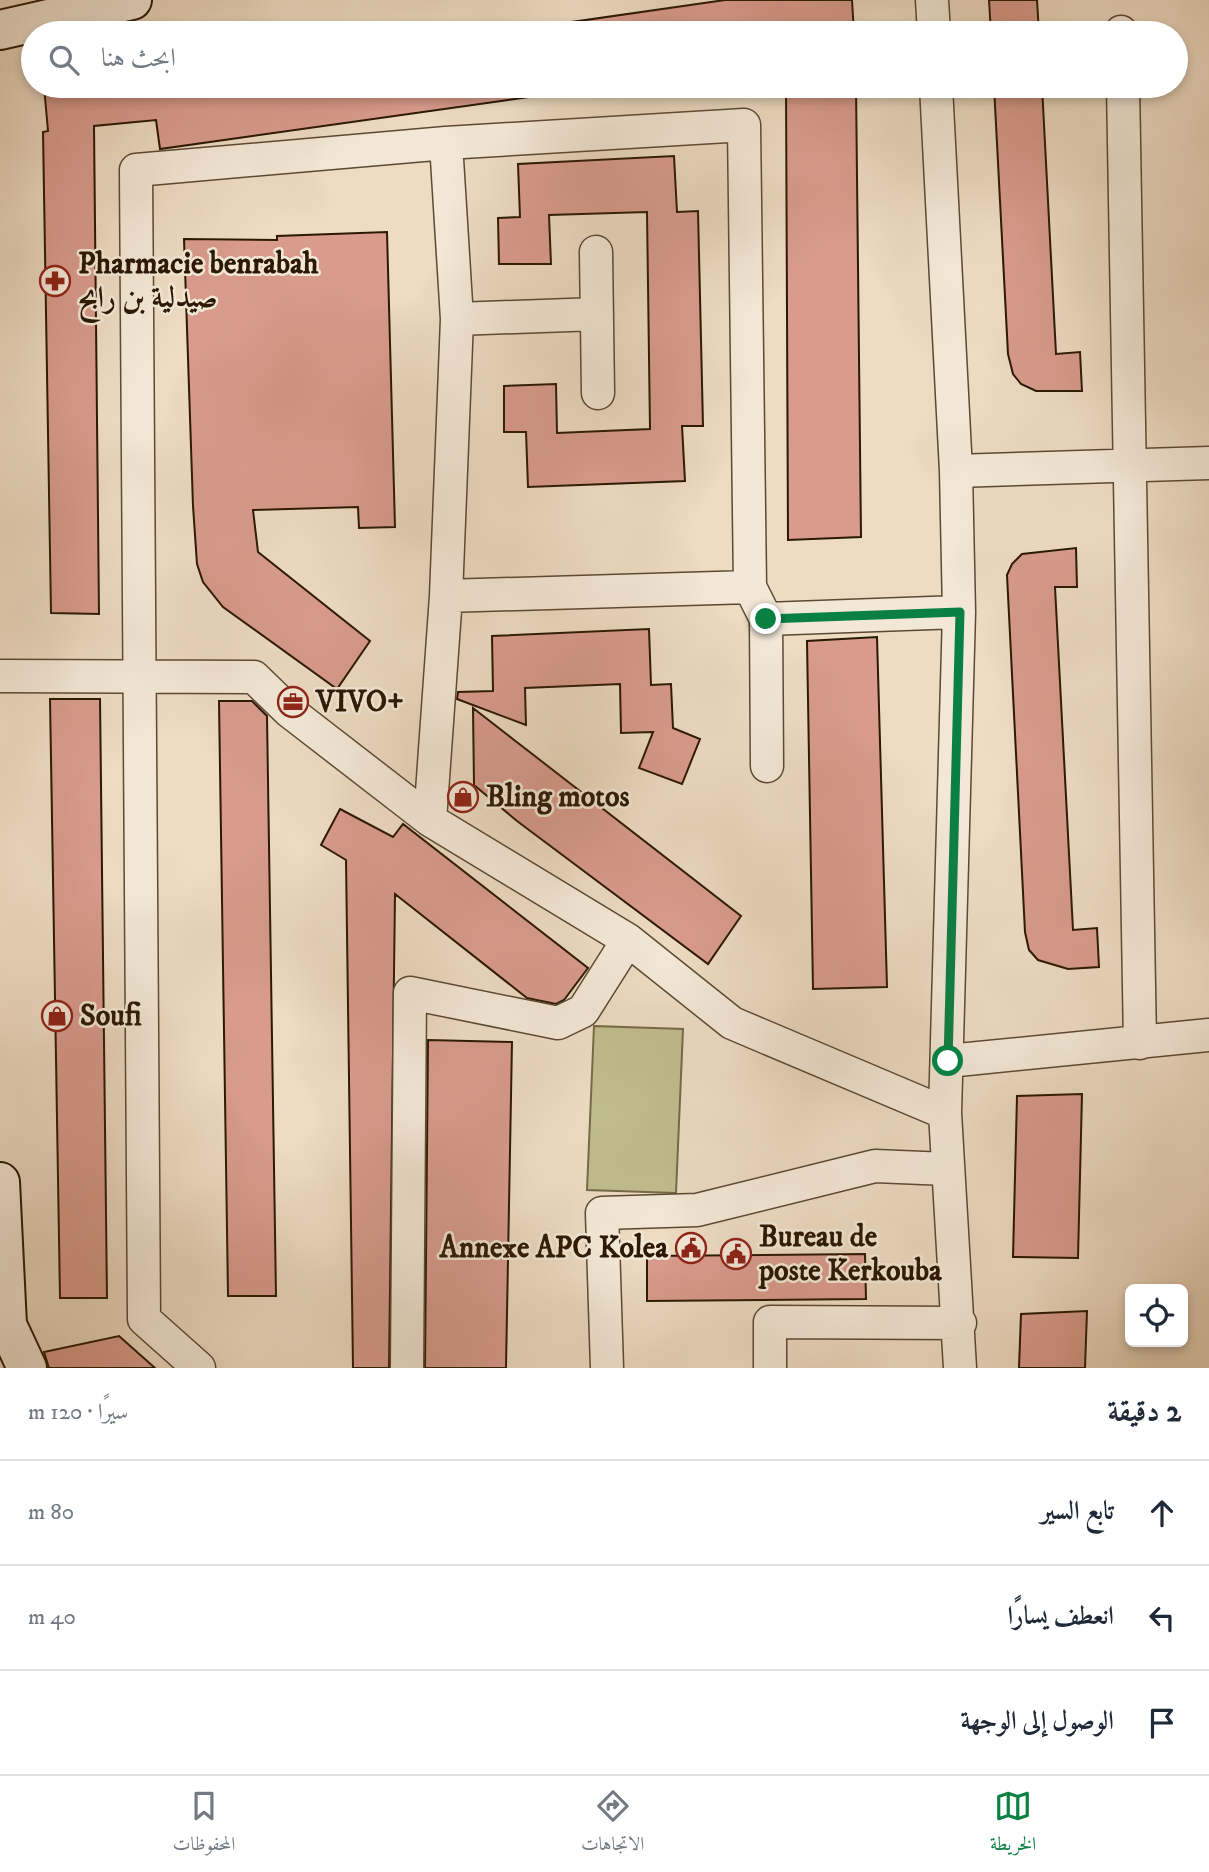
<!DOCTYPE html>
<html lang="ar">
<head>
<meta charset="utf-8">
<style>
	body { margin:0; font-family:"IM FELL DW Pica",Amiri,serif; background:#f6f6f7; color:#1f2937; direction:rtl }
	.controls { position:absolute; right:21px; bottom:21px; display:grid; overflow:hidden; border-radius:10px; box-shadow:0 4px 10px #0003 }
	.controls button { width:63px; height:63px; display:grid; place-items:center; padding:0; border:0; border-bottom:2px solid #e0e1e3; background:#fff; color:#1f2937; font:35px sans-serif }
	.stop { position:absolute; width:21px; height:21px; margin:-16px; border:5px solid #0b8043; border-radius:50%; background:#fff }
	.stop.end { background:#0b8043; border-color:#fff; box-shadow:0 2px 7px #0008 }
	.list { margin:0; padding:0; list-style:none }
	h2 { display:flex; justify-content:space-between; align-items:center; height:91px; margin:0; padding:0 28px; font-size:30px }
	h2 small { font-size:23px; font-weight:400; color:#747a83 }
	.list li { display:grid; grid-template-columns:46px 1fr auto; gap:21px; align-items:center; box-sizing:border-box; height:105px; padding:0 28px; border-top:2px solid #e0e1e3 }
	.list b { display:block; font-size:26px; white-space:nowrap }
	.list em { font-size:23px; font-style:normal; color:#747a83 }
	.icon { flex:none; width:38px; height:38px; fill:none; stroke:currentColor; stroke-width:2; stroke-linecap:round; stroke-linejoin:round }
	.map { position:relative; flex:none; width:1209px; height:1368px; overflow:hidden; direction:ltr }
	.search { position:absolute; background:#fff; box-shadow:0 4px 10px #0003; left:21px; right:21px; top:21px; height:77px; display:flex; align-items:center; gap:18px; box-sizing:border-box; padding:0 24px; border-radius:38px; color:#747a83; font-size:26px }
	.sheet { height:406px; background:#fff }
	nav { display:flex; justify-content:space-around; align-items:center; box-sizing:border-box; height:98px; border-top:2px solid #e0e1e3; background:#fff; font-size:19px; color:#747a83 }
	nav a { display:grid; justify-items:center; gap:4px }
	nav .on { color:#0b8043 }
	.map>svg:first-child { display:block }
	.garden { fill:#c0bd8e; stroke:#766a48; stroke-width:2 }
	.building { fill:#d89b8c; stroke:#2c1803; stroke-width:2 }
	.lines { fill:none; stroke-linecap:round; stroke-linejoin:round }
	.street-casing { stroke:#5c4933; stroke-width:35 }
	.secondary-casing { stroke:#2c1803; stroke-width:42 }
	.street { stroke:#f3e8d7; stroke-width:32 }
	.secondary { stroke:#f3e8d7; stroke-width:38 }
	.route { stroke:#0b8043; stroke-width:9 }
	.labels { text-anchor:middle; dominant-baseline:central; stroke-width:5; stroke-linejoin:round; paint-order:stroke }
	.poi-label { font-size:30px; font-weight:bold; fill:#2c1803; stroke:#f3e8d7; text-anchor:start }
</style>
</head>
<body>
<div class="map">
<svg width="1209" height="1368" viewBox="0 0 1209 1368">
	<rect width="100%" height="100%" fill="#eddbc2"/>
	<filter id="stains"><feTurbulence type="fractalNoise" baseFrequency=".00286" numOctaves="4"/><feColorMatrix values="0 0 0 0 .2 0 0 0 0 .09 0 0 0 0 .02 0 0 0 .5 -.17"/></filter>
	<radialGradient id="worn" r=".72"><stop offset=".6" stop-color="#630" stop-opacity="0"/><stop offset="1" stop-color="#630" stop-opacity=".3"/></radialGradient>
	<path class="garden" d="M594,1026L683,1029L676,1193L587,1190Z"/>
	<path class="building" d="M725,0H852L854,33H495Z
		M989,0H1037L1039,33H991Z
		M44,86H607L160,149L156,120L94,126L99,614L51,613L43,132L48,131Z
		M786,86H856L861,537L788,540Z
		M994,86H1042L1056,354L1080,352L1082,391H1036L1021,384L1013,374L1008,354Z
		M674,156L677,212L698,211L703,426H682L685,481L528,487L526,432H504V386L556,384L557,433L650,429L647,212L549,215L551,264H499L498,218L520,217L518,164Z
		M387,232L395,527L359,528L358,507L253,510L258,552L370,641L337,689L223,607L203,582L197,564L193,506L184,239L277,240V236Z
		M1076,548L1077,587H1055L1073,930L1097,928L1099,967L1068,969L1038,960L1029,950L1025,932L1007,575L1012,564L1022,554Z
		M649,629L651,685L671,684L673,728L700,739L682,784L639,768L653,732L621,733L620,684L525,688L526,725L457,699L458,692L493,691L492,636Z
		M877,637L887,987L813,989L807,641Z
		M50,699H100L107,1298H60Z
		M219,701H252L267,716L276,1296H228Z
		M473,708L741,916L708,964L517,821L474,785Z
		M340,809L393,837L403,824L588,968L564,1000L556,1004L527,998L395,894L389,1368H353L346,860L321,845Z
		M428,1040L512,1042L506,1368H425Z
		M1082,1094L1078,1258L1013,1257L1017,1096Z
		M865,1254L866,1299L647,1301V1256Z
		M1087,1311L1085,1368H1019L1021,1314Z
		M119,1336L155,1368H49L44,1352Z"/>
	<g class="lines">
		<g class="street-casing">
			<path id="street" d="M932,0L934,33
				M1121,32L1122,33
				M936,86L956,471L959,612L945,1113L960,1368
				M1123,86L1140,1043
				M596,252L598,393
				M457,319L597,314
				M956,471L1209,463
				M446,596L750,587
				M766,619L767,766
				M0,676L254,677L289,711L430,820L628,940L732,1023L945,1113
				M430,820L446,596L457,319L446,143
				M948,1061L1209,1035
				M199,1368L144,1319L136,170L446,143L744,125L750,587L766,619L959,612
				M407,1368L410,993L558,1023L583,1011L628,940
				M607,1368L602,1213L697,1210L875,1166L947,1169
				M770,1368V1322L960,1323"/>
		</g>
		<g class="secondary-casing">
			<path id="secondary" d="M0,30L132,0
				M0,1182L7,1325L27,1368"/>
		</g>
		<use href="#street" class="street"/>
		<use href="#secondary" class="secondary"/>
	</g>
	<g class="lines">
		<path class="route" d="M766,619L960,612L948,1061"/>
	</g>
	<defs>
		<g id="pharmacy-ring" transform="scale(1.575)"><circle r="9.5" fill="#f3e8d7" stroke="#8f2418" stroke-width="1.5"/><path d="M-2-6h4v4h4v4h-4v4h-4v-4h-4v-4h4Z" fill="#8f2418"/></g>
		<g id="office-ring" transform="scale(1.575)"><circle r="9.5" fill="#f3e8d7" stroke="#8f2418" stroke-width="1.5"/><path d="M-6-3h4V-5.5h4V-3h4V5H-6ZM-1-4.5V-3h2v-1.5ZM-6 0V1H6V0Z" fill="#8f2418"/></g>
		<g id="shop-ring" transform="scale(1.575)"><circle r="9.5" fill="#f3e8d7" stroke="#8f2418" stroke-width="1.5"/><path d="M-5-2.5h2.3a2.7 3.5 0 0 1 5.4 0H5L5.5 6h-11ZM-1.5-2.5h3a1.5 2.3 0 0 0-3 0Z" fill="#8f2418"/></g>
		<g id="civic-ring" transform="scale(1.575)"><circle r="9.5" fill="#f3e8d7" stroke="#8f2418" stroke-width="1.5"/><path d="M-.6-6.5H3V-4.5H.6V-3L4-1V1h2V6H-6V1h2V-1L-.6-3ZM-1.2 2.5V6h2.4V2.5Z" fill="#8f2418"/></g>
	</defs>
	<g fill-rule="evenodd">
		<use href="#pharmacy-ring" x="55" y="281"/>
		<use href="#office-ring" x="293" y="702"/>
		<use href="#shop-ring" x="463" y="797"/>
		<use href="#shop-ring" x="57" y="1016"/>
		<use href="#civic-ring" x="691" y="1248"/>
		<use href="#civic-ring" x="736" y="1254"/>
	</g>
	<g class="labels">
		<g class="poi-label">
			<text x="78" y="264">Pharmacie benrabah<tspan x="78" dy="34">صيدلية بن رابح</tspan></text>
			<text x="316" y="702">VIVO+</text>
			<text x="486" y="797">Bling motos</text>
			<text x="80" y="1016">Soufi</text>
			<text x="759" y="1237">Bureau de<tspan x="759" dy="34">poste Kerkouba</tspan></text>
			<text x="668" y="1248" text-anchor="end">Annexe APC Kolea</text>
		</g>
	</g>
	<rect width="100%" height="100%" filter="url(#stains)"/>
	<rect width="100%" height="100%" fill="url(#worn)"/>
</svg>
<div class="controls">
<button><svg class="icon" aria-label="locate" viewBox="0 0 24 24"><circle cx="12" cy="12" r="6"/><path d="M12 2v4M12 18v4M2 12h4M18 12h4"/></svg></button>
</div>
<div class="stop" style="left:948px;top:1061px"></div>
<div class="stop end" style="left:766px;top:619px"></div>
<div class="search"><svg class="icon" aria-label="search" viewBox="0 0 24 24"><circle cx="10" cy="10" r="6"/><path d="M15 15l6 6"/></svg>ابحث هنا</div>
</div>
<section class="sheet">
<h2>2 دقيقة<small>سيرًا · 120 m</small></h2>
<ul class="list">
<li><svg class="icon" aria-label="ahead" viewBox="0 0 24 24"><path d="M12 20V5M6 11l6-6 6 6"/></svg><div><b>تابع السير</b></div><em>80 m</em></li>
<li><svg class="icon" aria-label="left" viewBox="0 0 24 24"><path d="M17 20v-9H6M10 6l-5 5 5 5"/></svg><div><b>انعطف يسارًا</b></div><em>40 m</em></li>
<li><svg class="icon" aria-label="arrive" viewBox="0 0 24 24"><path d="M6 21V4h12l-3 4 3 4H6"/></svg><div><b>الوصول إلى الوجهة</b></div></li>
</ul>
</section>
<nav>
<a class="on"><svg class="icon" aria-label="map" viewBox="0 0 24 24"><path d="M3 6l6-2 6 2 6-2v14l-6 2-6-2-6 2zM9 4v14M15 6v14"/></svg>الخريطة</a>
<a><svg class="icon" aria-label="directions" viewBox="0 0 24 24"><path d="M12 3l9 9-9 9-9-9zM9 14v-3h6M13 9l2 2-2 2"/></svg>الاتجاهات</a>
<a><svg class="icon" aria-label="saved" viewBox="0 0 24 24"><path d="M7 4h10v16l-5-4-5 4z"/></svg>المحفوظات</a>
</nav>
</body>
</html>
